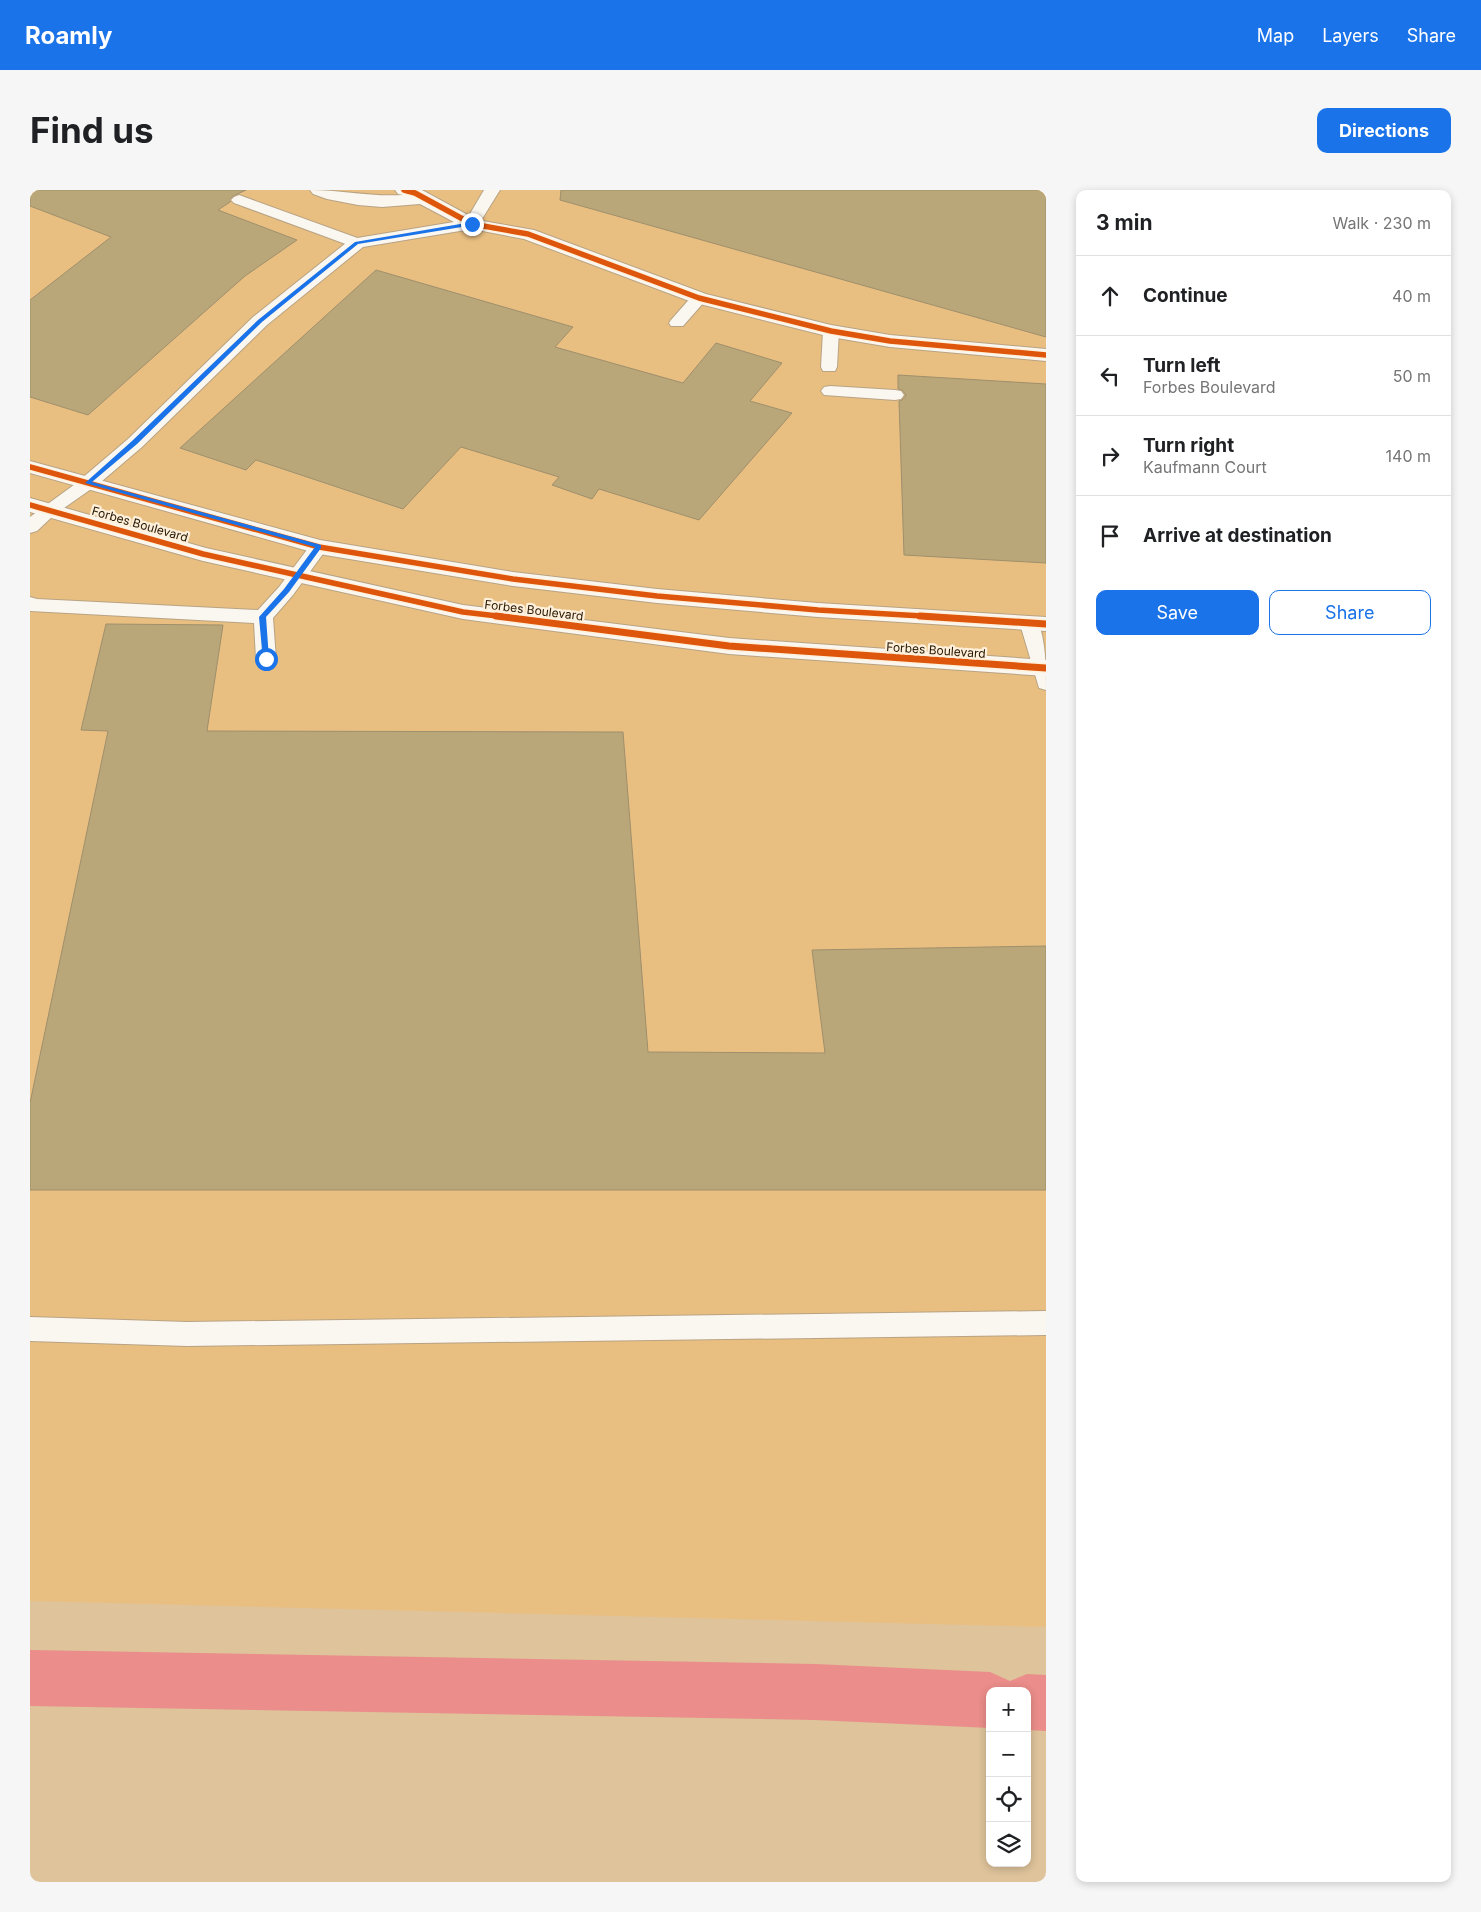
<!DOCTYPE html>
<html lang="en">
<head>
<meta charset="utf-8">
<style>
	body { margin:0; font-family:Inter,sans-serif; background:#f6f6f6; color:#202124 }
	.controls { position:absolute; right:15px; bottom:15px; display:grid; overflow:hidden; border-radius:10px; box-shadow:0 2px 8px #0003 }
	.controls button { width:45px; height:45px; display:grid; place-items:center; padding:0; border:0; border-bottom:1px solid #e0e0e0; background:#fff; color:#202124; font:25px sans-serif }
	.stop { position:absolute; width:15px; height:15px; margin:-11px; border:4px solid #1a73e8; border-radius:50%; background:#fff }
	.stop.end { background:#1a73e8; border-color:#fff; box-shadow:0 1px 5px #0008 }
	.list { margin:0; padding:0; list-style:none }
	h2 { display:flex; justify-content:space-between; align-items:center; height:65px; margin:0; padding:0 20px; font-size:21px }
	h2 small { font-size:16px; font-weight:400; color:#757577 }
	.list li { display:grid; grid-template-columns:32px 1fr auto; gap:15px; align-items:center; box-sizing:border-box; height:80px; padding:0 20px; border-top:1px solid #e0e0e0 }
	.list b { display:block; font-size:19px; white-space:nowrap }
	.list p { margin:0; font-size:16px; white-space:nowrap; color:#757577 }
	.list em { font-size:16px; font-style:normal; color:#757577 }
	.actions { display:flex; gap:10px; padding:15px 20px }
	.actions a { flex:1; padding:11px 0; border:1px solid #1a73e8; border-radius:10px; text-align:center; font-size:18px; color:#1a73e8 }
	.actions .main { background:#1a73e8; color:#fff }
	.icon { flex:none; width:28px; height:28px; fill:none; stroke:currentColor; stroke-width:2; stroke-linecap:round; stroke-linejoin:round }
	.map { position:relative; flex:none; width:1016px; height:1692px; overflow:hidden; border-radius:10px }
	header { display:flex; align-items:center; gap:30px; box-sizing:border-box; height:70px; padding:0 25px; background:#1a73e8; color:#fff }
	header strong { font-size:24px }
	nav { display:flex; gap:28px; margin-inline-start:auto; font-size:18px }
	.intro { display:flex; align-items:center; justify-content:space-between; box-sizing:border-box; height:120px; padding:0 30px }
	h1 { margin:0; font-size:35px }
	.button { padding:12px 22px; border-radius:10px; background:#1a73e8; color:#fff; font-size:18px; font-weight:700 }
	main { display:flex; gap:30px; padding:0 30px }
	aside { flex:1; background:#fff; border-radius:10px; box-shadow:0 2px 8px #0003 }
	.map>svg:first-child { display:block }
	.built { fill:#e9bf81 }
	.lines { fill:none; stroke-linecap:round; stroke-linejoin:round }
	.canal { fill:#eb8d8a; fill-rule:evenodd }
	.building { fill:#b9a779; stroke:#9f8f6c }
	.lane-casing { stroke:#b8a383; stroke-width:2 }
	.street-casing { stroke:#b8a383; stroke-width:2 }
	.secondary-casing { stroke:#b8a383; stroke-width:2 }
	.lane { fill:#faf6f0; fill-rule:evenodd }
	.street { fill:#faf6f0; fill-rule:evenodd }
	.secondary { fill:#faf6f0; fill-rule:evenodd }
	.cycleway-far1-casing { stroke:#fff0db; stroke-width:8 }
	.cycleway-casing { stroke:#fff0db; stroke-width:10 }
	.cycleway-far1 { stroke:#de560b; stroke-width:5.5 }
	.cycleway { stroke:#de560b; stroke-width:7 }
	.route { fill:#1a73e8 }
	.labels { text-anchor:middle; dominant-baseline:central; stroke-width:4.5; stroke-linejoin:round; paint-order:stroke }
	.street-label { font-size:12px; fill:#241601; stroke:#fff0db }
</style>
</head>
<body>
<header>
<strong>Roamly</strong>
<nav><a>Map</a><a>Layers</a><a>Share</a></nav>
</header>
<div class="intro"><h1>Find us</h1><a class="button">Directions</a></div>
<main>
<div class="map">
<svg width="1016" height="1692" viewBox="0 0 1016 1692">
	<rect width="100%" height="100%" fill="#dec39b"/>
	<path class="built" d="M0,0H1016V1437L0,1411Z"/>
	<g class="lines">
		<path class="canal" d="M0,1460L785,1474L960,1482L980,1491L997,1484L1016,1485V1541L997,1540V1501H960V1538L785,1530L0,1516Z"/>
	</g>
	<path class="building" d="M0,0H216L203,6L200,12L188,20L267,50L215,86L58,225L0,207V110L81,47L0,16Z
		M531,0H1016V147L530,10Z
		M346,80L543,137L525,157L653,193L686,153L752,173L720,211L762,223L669,330L569,299L562,309L522,295L529,287L431,257L373,319L226,270L216,280L150,258Z
		M868,185L1016,194V373L874,365L869,211L872,210L876,205L872,200L868,199Z
		M76,434L193,435L177,541L593,542L618,862L795,863L782,760L1016,756V1000H0V913L78,541L51,540Z"/>
	<g class="lines">
		<g class="lane-casing">
			<path id="lane" d="M454,0H470L447,37H437L434,34Z
				M209,5L333,50L335,53L333,56H321L204,13L201,10L204,7Z
				M669,103L675,105L677,108L675,111L653,136H641L639,133L641,130L663,105Z
				M801,136L807,138L809,141L807,177L805,181H793L791,177L793,141L795,138Z
				M800,196L865,200L871,201L874,205L871,209L865,210L794,205L791,201L794,197Z
				M58,288L64,289L67,293L64,297L24,325L7,341L0,343V327L52,289Z
				M289,351L296,353L298,357L263,405L243,428L246,469L243,474L236,476L229,474L226,469L224,433L0,421V407L7,409L228,420L249,397L282,353Z
				M1000,428L1007,429C1016,450 1016,477 1016,500L1009,498L990,434L993,429Z
				M1016,1121V1145L157,1156L0,1151V1127L157,1132Z"/>
		</g>
		<g class="street-casing">
			<path id="street" d="M280,0C312,0 341,7 373,5L368,4L365,0H392L447,30L504,40L676,104L801,135L860,145L1016,159V171L860,157L801,147L662,112L494,49L442,39L333,57L237,135L112,257L65,297L58,299L51,297L48,293L51,289L98,249L223,127L321,49L424,32L390,14L352,17L328,15L297,9L283,4Z"/>
		</g>
		<g class="secondary-casing">
			<path id="secondary" d="M0,271L290,350L483,382L627,399L788,413L1016,427V441L788,427L627,413L483,396L289,364L0,283Z
				M0,308L176,358L433,415L699,448L1016,470V486L699,464L433,429L173,371L0,322Z"/>
		</g>
		<use href="#lane" class="lane"/>
		<use href="#street" class="street"/>
		<use href="#secondary" class="secondary"/>
		<g class="cycleway-far1-casing">
			<path id="cycleway-far1" d="M374,0L385,3L442,34L498,44L669,108L801,141L860,151L1016,165
				M0,277L289,357L483,389L627,406L788,420L910,427
				M0,315L173,364L433,422L476,427"/>
		</g>
		<g class="cycleway-casing">
			<path id="cycleway" d="M466,426L699,456L1016,478
				M890,426L1016,434"/>
		</g>
		<use href="#cycleway-far1" class="cycleway-far1"/>
		<use href="#cycleway" class="cycleway"/>
	</g>
	<path class="route" d="M442,32L444,35L328,54L232,132L107,254L62,292L291,355V358L259,402L236,427L239,469L233,471L229,427L254,399L285,357L55,293L102,251L228,130L325,52Z"/>
	<g class="labels">
		<g class="street-label">
			<text transform="translate(110 334) rotate(16)">Forbes Boulevard</text>
			<text transform="translate(504 420) rotate(7)">Forbes Boulevard</text>
			<text transform="translate(906 460) rotate(4)">Forbes Boulevard</text>
		</g>
	</g>
</svg>
<div class="controls">
<button>+</button>
<button>−</button>
<button><svg class="icon" aria-label="locate" viewBox="0 0 24 24"><circle cx="12" cy="12" r="6"/><path d="M12 2v4M12 18v4M2 12h4M18 12h4"/></svg></button>
<button><svg class="icon" aria-label="layers" viewBox="0 0 24 24"><path d="M12 4l9 5-9 5-9-5zM3 14l9 5 9-5"/></svg></button>
</div>
<div class="stop" style="left:236px;top:469px"></div>
<div class="stop end" style="left:442px;top:34px"></div>
</div>
<aside>
<h2>3 min<small>Walk · 230 m</small></h2>
<ul class="list">
<li><svg class="icon" aria-label="ahead" viewBox="0 0 24 24"><path d="M12 20V5M6 11l6-6 6 6"/></svg><div><b>Continue</b></div><em>40 m</em></li>
<li><svg class="icon" aria-label="left" viewBox="0 0 24 24"><path d="M17 20v-9H6M10 6l-5 5 5 5"/></svg><div><b>Turn left</b><p>Forbes Boulevard</p></div><em>50 m</em></li>
<li><svg class="icon" aria-label="right" viewBox="0 0 24 24"><path d="M7 20v-9h11M14 6l5 5-5 5"/></svg><div><b>Turn right</b><p>Kaufmann Court</p></div><em>140 m</em></li>
<li><svg class="icon" aria-label="arrive" viewBox="0 0 24 24"><path d="M6 21V4h12l-3 4 3 4H6"/></svg><div><b>Arrive at destination</b></div></li>
</ul>
<div class="actions"><a class="main">Save</a><a>Share</a></div>
</aside>
</main>
</body>
</html>
